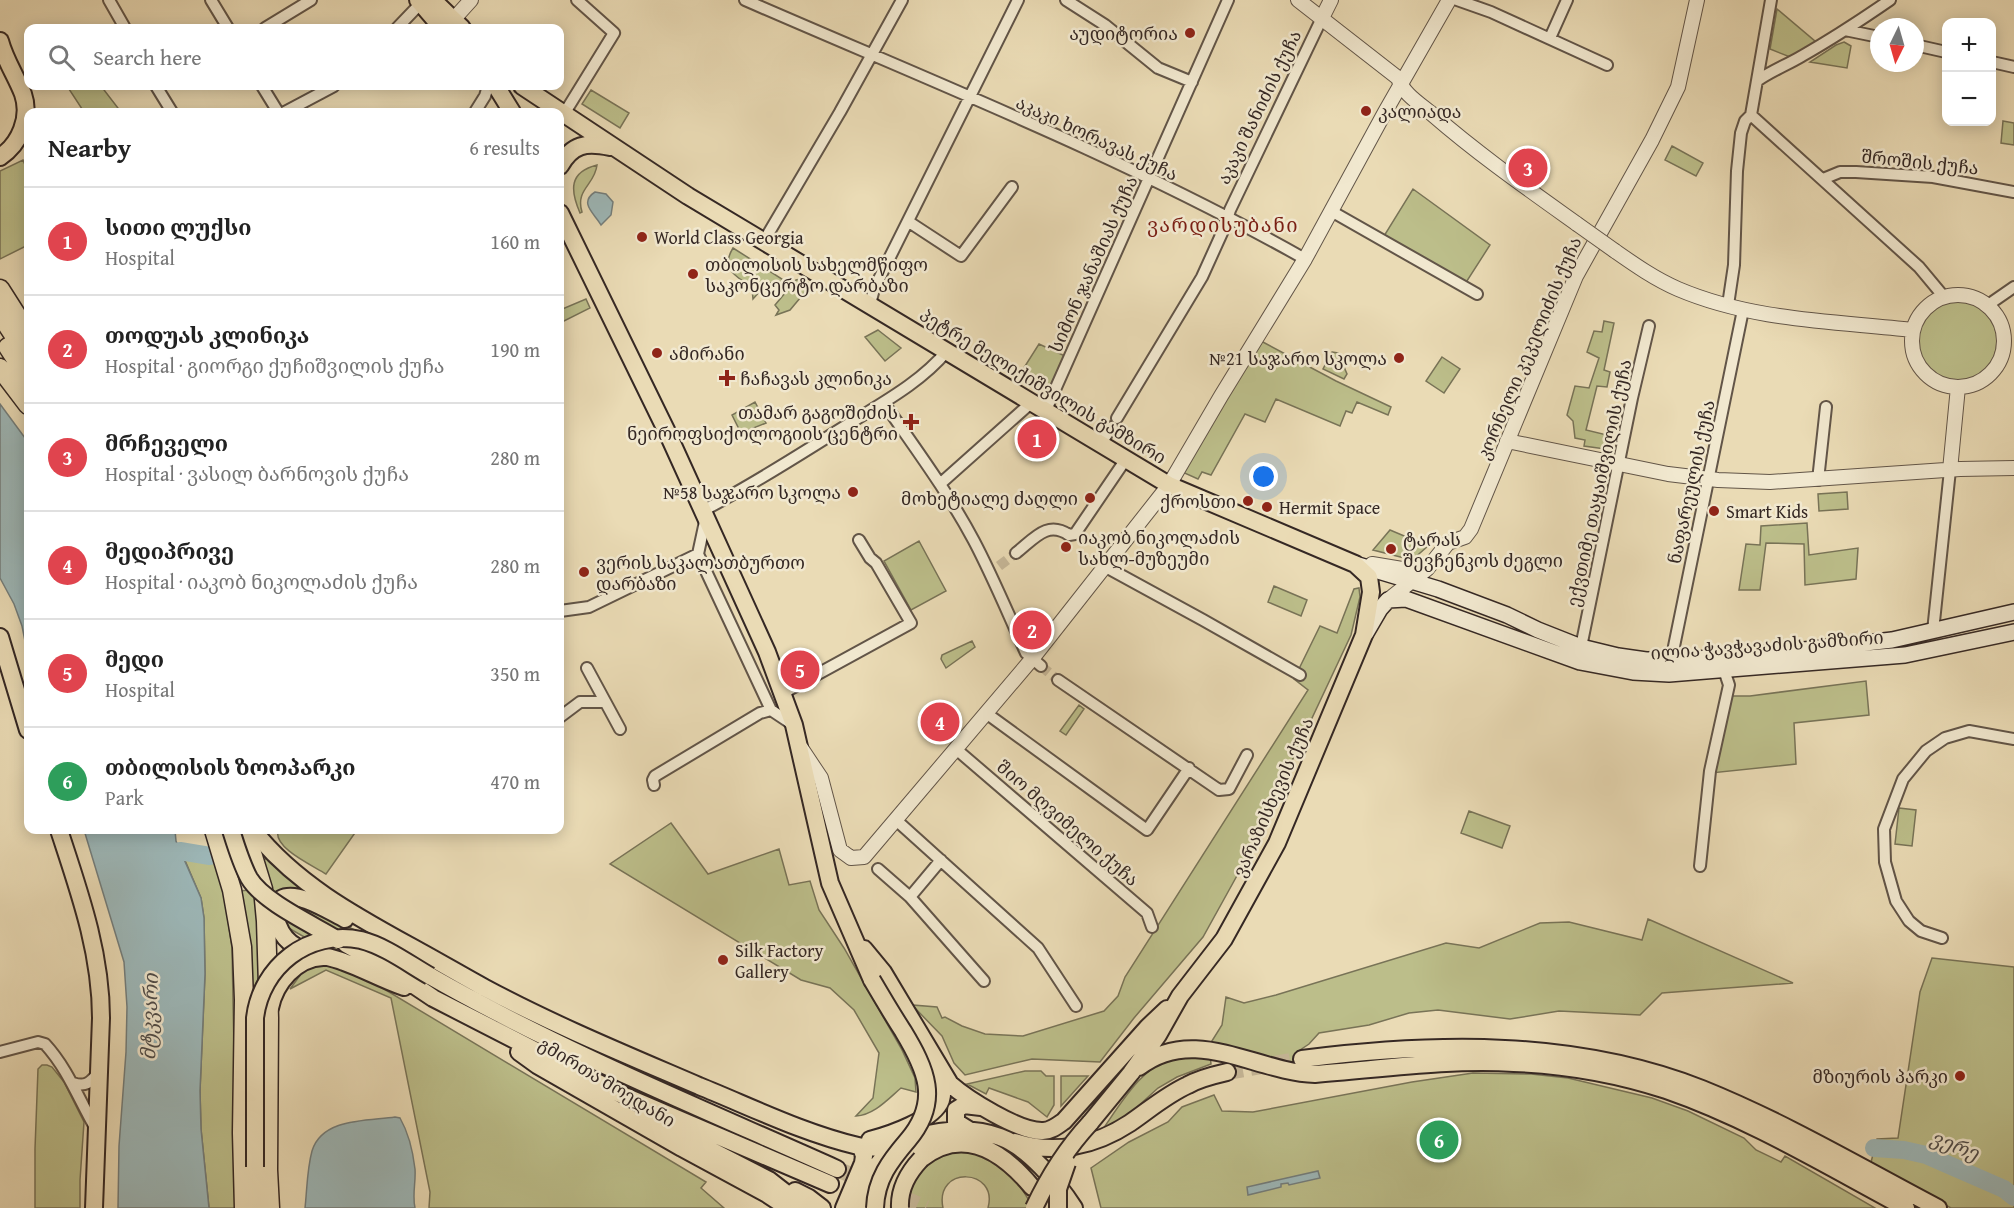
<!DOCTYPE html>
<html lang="en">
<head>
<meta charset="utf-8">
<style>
	body { margin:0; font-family:"Gentium Book Plus","Noto Serif Georgian",serif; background:#f6f6f6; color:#222 }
	.controls { position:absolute; right:18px; top:18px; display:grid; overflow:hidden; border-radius:12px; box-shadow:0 3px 15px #0003 }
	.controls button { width:54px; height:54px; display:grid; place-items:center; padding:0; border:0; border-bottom:2px solid #e0e0e0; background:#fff; color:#222; font:30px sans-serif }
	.compass { position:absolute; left:1870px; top:18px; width:54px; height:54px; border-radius:50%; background:#fff; box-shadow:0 3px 15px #0003; rotate:185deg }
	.you { position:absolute; left:1264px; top:477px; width:21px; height:21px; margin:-15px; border:4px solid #fff; border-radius:50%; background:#1a73e8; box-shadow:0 0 0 9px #1a73e833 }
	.badge { display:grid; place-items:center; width:39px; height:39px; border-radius:50%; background:#7c3aed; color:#fff; font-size:20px; font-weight:700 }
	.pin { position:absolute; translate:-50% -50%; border:3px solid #fff; box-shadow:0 2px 6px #0006 }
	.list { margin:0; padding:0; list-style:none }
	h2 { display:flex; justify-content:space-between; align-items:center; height:78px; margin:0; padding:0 24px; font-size:26px }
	h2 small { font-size:20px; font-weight:400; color:#767676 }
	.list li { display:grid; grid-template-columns:39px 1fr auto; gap:18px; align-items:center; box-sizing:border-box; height:108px; padding:0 24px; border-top:2px solid #e0e0e0 }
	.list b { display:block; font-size:22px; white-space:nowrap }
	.list p { margin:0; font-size:20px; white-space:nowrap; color:#767676 }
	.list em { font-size:20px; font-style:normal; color:#767676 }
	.icon { flex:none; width:33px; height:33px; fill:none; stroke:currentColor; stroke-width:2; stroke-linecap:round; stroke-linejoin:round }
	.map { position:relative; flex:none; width:2014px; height:1208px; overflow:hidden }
	.search { position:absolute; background:#fff; box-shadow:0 3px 15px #0003; left:24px; top:24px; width:540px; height:66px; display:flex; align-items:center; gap:15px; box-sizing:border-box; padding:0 21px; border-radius:12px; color:#767676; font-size:22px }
	.panel { position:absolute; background:#fff; box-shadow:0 3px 15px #0003; left:24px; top:108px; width:540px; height:726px; border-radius:12px }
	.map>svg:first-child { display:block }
	.green { fill:#bcbe8a; stroke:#787357; stroke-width:1.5 }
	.water { fill:#9db8b9; stroke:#737e7d; stroke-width:1.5 }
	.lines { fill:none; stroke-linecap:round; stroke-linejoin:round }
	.river { stroke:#9db8b9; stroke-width:18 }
	.minor-tunnel { stroke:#c6b798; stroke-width:10; stroke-dasharray:10 5; stroke-linecap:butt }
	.primary-tunnel { stroke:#c6b798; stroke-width:16; stroke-dasharray:16 8; stroke-linecap:butt }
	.minor-casing { stroke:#625548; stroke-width:14 }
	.tertiary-casing { stroke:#625548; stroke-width:16 }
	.secondary-casing { stroke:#352824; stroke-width:18 }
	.primary-casing { stroke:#352824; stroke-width:20 }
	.trunk-casing { stroke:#352824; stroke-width:21 }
	.minor { stroke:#f1e8cf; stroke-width:10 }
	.tertiary { stroke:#f1e8cf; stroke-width:14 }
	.secondary { stroke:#f1e8cf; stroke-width:15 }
	.primary { stroke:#eadbb5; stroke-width:16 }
	.trunk { stroke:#eadbb5; stroke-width:18 }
	.tertiary-bridge-casing { stroke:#625548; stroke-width:16; stroke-linecap:butt }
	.primary-bridge-casing { stroke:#352824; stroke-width:20; stroke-linecap:butt }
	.tertiary-bridge { stroke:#f1e8cf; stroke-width:14 }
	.primary-bridge { stroke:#eadbb5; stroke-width:16 }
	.poi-dot { fill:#8f2418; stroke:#f1e8cf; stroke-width:2 }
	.labels { text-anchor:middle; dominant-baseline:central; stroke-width:5; stroke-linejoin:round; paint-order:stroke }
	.poi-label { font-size:18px; fill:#352824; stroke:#f1e8cf; text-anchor:start }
	.street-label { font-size:18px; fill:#352824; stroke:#f1e8cf }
	.neighbourhood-label { font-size:20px; letter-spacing:1.5px; fill:#7a1f14; stroke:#f1e8cf }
	.water-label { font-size:20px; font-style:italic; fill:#4f4c49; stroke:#f1e8cf }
</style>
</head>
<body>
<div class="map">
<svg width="2014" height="1208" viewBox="0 0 2014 1208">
	<rect width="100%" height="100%" fill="#eadbb5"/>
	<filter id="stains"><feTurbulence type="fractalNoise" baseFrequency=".00333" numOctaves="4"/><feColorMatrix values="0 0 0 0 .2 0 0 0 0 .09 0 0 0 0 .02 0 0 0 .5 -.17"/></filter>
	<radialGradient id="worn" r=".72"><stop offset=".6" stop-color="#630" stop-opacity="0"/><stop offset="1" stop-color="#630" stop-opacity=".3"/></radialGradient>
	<path class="green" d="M1777,9L1816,42L1790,57L1770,49Z
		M1844,42L1851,46L1847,68L1810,62L1836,45Z
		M67,86H101L121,112H84Z
		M591,90L629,113L620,128L582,104Z
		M2003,121L2014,123V145L2001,143Z
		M1672,146L1703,163L1696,176L1665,160Z
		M23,160L28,172V245L0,259V171Z
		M597,165C595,185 575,189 582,212L580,213C570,190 569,172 597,165Z
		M1413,189L1490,245L1465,284L1384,236Z
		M733,248L785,281L783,284L779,281L775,285L768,282L753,299L752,288C738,276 719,271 733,248Z
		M801,279L811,285L790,310L776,315L779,310L775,305L796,280Z
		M586,299L590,308L560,323V310Z
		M1917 341a40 40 0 1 1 80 0a40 40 0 1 1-80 0Z
		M1604,321L1614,323L1604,370L1610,372L1607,387L1597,386L1586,430L1607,435L1605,449L1584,446L1585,440L1575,438L1573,421L1567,415L1575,386L1589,388L1599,358L1587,352L1594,331L1602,332Z
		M878,330L901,348L885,361L865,337Z
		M1261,341L1336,381L1391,407L1388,415L1357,402L1352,413L1346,411L1340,426L1276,399L1265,422L1245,414L1211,475L1202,472L1198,479L1180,471Z
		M1039,344L1065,356L1048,390L1020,374Z
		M1332,352L1338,353L1347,374L1344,379L1323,369Z
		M1442,357L1460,369L1444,393L1426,381Z
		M755,402L766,423L741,433L732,415Z
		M1847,492L1848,509L1819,511L1818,494Z
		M1807,523L1809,555L1858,548L1856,579L1805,585L1804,544L1766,543L1760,590H1739L1746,544L1760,545L1761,526Z
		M1390,530L1428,546L1412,560L1373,550Z
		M919,541L946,591L911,610L884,561Z
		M1274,586L1307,600L1301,616L1268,602Z
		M1359,588L1360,597L1351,635L1244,863L1203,937L1134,1018L1100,1062L1032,1059L965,1075L954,1063L942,1036L912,1005L937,1007L942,1018L945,1017L962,1026L985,1034L1023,1036L1104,1011L1118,996L1125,977L1308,690L1294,679L1320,626L1337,633L1354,589Z
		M972,641L975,647L946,668L941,659L942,655Z
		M1866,681L1869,715L1794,723L1796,764L1711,773L1731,696H1750Z
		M1079,705L1084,709L1066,735L1060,731Z
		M1899,808L1916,810L1912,846L1895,844Z
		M1469,811L1510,826L1502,848L1461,833Z
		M671,823L708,874L779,849L789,885L810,881L819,910L844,948L902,1050L915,1078L916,1092L901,1088C888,1099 874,1115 856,1116L873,1098L879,1053L854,1010L830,988L801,980L610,864Z
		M278,830H357L326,874C312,865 273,848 278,830Z
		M188,856L216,863L221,872L232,948L237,1208H209L201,1129L200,1091L205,974L204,918L201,898L184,858Z
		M267,858L317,896C298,889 293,889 275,898L258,863Z
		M249,890L256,899L261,975L251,992L249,934L240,891Z
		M289,902L308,906L370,938V966L306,938L285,926L281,907Z
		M1648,919L1793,983L1662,993L1640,1015L1559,1011L1510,1019L1438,1010L1409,1013L1369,1025L1319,1033L1309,1044L1300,1050L1304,1068L1210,1044L1222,1025L1226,997L1244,1003L1276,995L1446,943L1479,948L1540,923L1569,922L1642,940Z
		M1932,958L2014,967V1208H1951L1870,1166L1877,1139L1898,1138L1920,992Z
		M317,964L337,965L364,977L706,1182L701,1188L724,1208H429L430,1192L391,998L326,970L290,989L304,970Z
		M1210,1055L1211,1064L1177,1077L1158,1088L1125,1118L1103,1129C1121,1103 1143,1065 1176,1056C1186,1054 1200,1056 1210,1055Z
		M42,1065H47L52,1067L64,1082L84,1122L80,1180V1208H35V1149L38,1069Z
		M1025,1071H1041L1046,1076H1054V1105L1047,1117L1028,1102L989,1088L986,1094L967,1084Z
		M1473,1073L1531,1074L1568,1078L1652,1098L1688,1111L1744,1138L1756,1150L1781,1162L1785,1156L1875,1208H1101L1091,1168L1129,1142L1168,1122L1182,1107L1214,1095L1222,1111L1253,1112L1412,1082Z
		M1061,1076H1088L1061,1106Z
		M973,1148L1014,1176L1030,1202L1028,1208H988C999,1168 934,1165 943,1208H905L908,1185L934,1155Z"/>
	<path class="water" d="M595,192L606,194L613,202L611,215L601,225C595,214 578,203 595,192Z
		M0,404L28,442V656L22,626L14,604L0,578Z
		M84,830H175L176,841L201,898L204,918L205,974L200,1091L201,1129L209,1208H118L119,1146L126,1052L127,1007L124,962Z
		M395,1117L400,1118C408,1132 413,1152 415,1169C416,1183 412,1194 415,1208H305C307,1190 307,1169 312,1151C322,1118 367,1121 395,1117Z
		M1318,1171L1320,1178L1289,1185L1288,1183L1281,1184V1187L1248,1195L1247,1187Z"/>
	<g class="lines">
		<path class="river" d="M157,856L180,851L210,856
			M1874,1148L1904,1150L1926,1155L2004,1189L2014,1197"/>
		<path class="minor-tunnel" d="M999,566L1016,553
			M1041,666L1058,680"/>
		<path class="primary-tunnel" d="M1227,1072L1302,1059
			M837,1169L926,1208"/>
		<g class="minor-casing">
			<path id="minor" d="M109,0L125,28
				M211,0L228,28
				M745,0C933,82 1126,158 1305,259
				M1066,0L1105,25L1158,68L1192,82
				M1457,0L1491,12L1607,65
				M265,28L311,0
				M397,28L420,4
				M1845,30L1879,37
				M1550,38L1567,0
				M1915,45L1946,52
				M1992,62L2014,67
				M1757,81C1771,71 1787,65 1802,56C1832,39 1861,20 1890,0
				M156,86L172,112
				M262,86L278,112
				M285,112L334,86
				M475,112L485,96L488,86
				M564,114L614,33L577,0
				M1751,115L1919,267L1944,297
				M1823,179L1840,172H1856L1933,177L2014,192
				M1331,211L1477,294
				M909,222L961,256L1012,187
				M764,241L840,112L902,0
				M870,304L874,289L1018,0
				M1728,305L1734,265L1737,171L1741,133L1745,121L1751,115L1771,0
				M1988,305L2014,287
				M884,403C915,448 948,492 974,541C993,577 1009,616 1026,653L1041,666
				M1046,410L1228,0
				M1117,418L1202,277L1226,224L1230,210L1322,18
				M1100,444L1112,427
				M1818,480L1826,407
				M940,484L1032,402
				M704,510C753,485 800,454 847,425C882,403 920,383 947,351
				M706,517L698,554L771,710L792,724
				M1016,553C1034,539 1047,520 1069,535L1075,534L1126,459
				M1106,567L1203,620L1300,675
				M560,611L589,607L698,554
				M1933,631L1950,470
				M1581,647L1632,398L1649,326
				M1671,661L1743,310
				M587,668L620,729
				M1058,680L1219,790L1229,789L1247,755
				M783,693L911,623L876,563L870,558L859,540
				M986,713L1147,830L1189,768
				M560,717L580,702H605
				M956,749L1147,913L1152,927
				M654,785L653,780L655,776L760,713L771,710
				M896,820L1038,948L1076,1006
				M1700,866L1710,771L1729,685L1724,670
				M878,869L910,897L984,981
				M910,897L941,860
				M1942,938L1921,931L1909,921L1896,901L1885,862L1884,829L1903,779L1926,751L1945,738L1969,731L2014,739
				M0,1052L38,1042L45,1044C68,1069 79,1100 96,1129
				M73,1083C87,1088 91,1081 100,1071"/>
		</g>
		<g class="tertiary-casing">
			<path id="tertiary" d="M1298,0L1398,78C1403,94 1420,104 1432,114C1478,154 1528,189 1577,224
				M1322,18L1331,0
				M446,23L453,20L471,0
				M1615,251C1635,265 1655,279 1678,289C1753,321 1834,321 1913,330
				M1912 341a46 46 0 1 1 92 0a46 46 0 1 1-92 0Z
				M1507,441L1668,474L1718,480L1770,482L1960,469L2014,468
				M1950,470L1958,387
				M1372,564L1408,570L1427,569
				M1388,600L1427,569L1448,543L1465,537L1471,529L1576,276L1652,140L1678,87L1697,0
				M801,748L821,778L840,850L851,858L864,857L1032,659L1169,485L1221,396L1305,259L1385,112L1449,0"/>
		</g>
		<g class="secondary-casing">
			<path id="secondary" d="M1355,564L1438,589L1507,615L1538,630L1581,647L1618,656L1646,660L1697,659L1804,650L1892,640L2014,612
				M1366,633L1380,609L1388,600L1406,599L1580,662L1633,672L1669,674L1905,655L2014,632"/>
		</g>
		<g class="primary-casing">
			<path id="primary" d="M418,0L442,28
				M433,0L462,28
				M0,41C5,60 16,76 23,94C31,117 20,144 0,157
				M496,86L512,112
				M522,86L688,196L1169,485L1355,564L1369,577L1371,592L1364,635L1277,843L1224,939L1180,996L1158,1035L1131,1073L1090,1123
				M560,166C572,144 586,142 610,147
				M560,213L667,432L767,652L794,725L830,883L872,980
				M0,637L28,730
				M59,830C79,891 101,952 101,1018L94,1208
				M253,830C296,885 359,918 419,951C441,963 463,976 485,988C554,1025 627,1055 699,1086C751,1107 803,1133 858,1146C878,1151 898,1143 917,1137C945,1129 973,1127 1000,1137C1028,1147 1058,1183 1074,1208
				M345,919C329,911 297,890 281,899C276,907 275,916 278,925C289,955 319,952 344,962C364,969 383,980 404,987
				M346,944L390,969L433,998L620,1094L830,1184
				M864,949L883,972L950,1084C967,1099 1019,1132 1043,1131C1051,1131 1057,1126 1064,1121L1148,1027L1167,1009
				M430,976C561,1051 701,1108 837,1169
				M270,1008C275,983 296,958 323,957
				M519,1052L537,1065L682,1148L767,1194L788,1208
				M1302,1059C1436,1042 1575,1039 1702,1089C1784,1122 1860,1167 1938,1208
				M1139,1067C1195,1024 1255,1072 1315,1074C1381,1069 1448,1059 1514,1063C1565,1065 1617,1074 1666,1090C1750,1119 1827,1166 1906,1208
				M648,1113L695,1142L769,1180L805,1208
				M969,1130L956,1122V1110L964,1105L981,1107
				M870,1140C889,1135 934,1120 941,1100C944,1091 941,1081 938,1072
				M1015,1142C1055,1155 1095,1146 1130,1123C1149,1110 1166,1095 1188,1085C1200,1078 1214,1075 1227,1072
				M921,1159C963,1125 1003,1152 1032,1187
				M255,1167L258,1208
				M795,1191L809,1198L822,1208
				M844,1208L863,1163L864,1156L861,1147
				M858,1208C863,1181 877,1161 898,1144
				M884,1208C887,1176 901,1156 929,1139"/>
		</g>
		<g class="trunk-casing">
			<path id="trunk" d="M0,289L28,333
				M0,314L28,357
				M8,347L28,378
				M0,368L28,405
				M214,830L232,890L242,947L244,1000L242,1133L244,1208
				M245,830L263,889L266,921L269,1018L268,1170L270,1208"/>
		</g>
		<use href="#minor" class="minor"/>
		<use href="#tertiary" class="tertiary"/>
		<use href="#secondary" class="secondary"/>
		<use href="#primary" class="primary"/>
		<use href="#trunk" class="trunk"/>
		<g class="tertiary-bridge-casing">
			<path id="tertiary-bridge" d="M1577,224L1615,251"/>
		</g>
		<g class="primary-bridge-casing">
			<path id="primary-bridge" d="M231,830C236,846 241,863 249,878C263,902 314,925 338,940
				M872,980C882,997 892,1014 903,1031C926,1069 941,1101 908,1140C890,1161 876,1179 875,1208
				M255,1167V1018C261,967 308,929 361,940C385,946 409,964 430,976
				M900,1208C899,1188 908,1173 921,1159
				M1034,1208C1049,1176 1066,1149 1090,1123
				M1058,1208V1189L1067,1163"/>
		</g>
		<use href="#tertiary-bridge" class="tertiary-bridge"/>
		<use href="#primary-bridge" class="primary-bridge"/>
	</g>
	<g class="poi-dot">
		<circle cx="1190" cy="33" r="6"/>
		<circle cx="1366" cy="111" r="6"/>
		<circle cx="642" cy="237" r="6"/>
		<circle cx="693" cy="274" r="6"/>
		<circle cx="657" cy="353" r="6"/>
		<circle cx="1399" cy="358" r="6"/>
		<path d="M724 369h6v6h6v6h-6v6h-6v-6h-6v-6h6z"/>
		<path d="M908 413h6v6h6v6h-6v6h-6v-6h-6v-6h6z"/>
		<circle cx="853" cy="492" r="6"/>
		<circle cx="1090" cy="498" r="6"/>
		<circle cx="1248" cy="501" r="6"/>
		<circle cx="1267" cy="507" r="6"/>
		<circle cx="1714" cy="511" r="6"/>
		<circle cx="1066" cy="547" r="6"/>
		<circle cx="1391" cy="549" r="6"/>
		<circle cx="584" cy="572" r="6"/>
		<circle cx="723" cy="960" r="6"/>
		<circle cx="1960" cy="1076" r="6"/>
	</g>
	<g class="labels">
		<g class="poi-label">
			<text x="1178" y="33" text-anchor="end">აუდიტორია</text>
			<text x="1378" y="111">კალიადა</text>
			<text x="654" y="237">World Class Georgia</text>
			<text x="705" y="264">თბილისის სახელმწიფო<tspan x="705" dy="21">საკონცერტო დარბაზი</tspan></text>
			<text x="669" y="353">ამირანი</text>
			<text x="1387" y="358" text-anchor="end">№21 საჯარო სკოლა</text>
			<text x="740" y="378">ჩაჩავას კლინიკა</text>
			<text x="898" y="412" text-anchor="end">თამარ გაგოშიძის<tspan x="898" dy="21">ნეიროფსიქოლოგიის ცენტრი</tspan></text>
			<text x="841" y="492" text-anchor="end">№58 საჯარო სკოლა</text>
			<text x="1078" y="498" text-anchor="end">მოხეტიალე ძაღლი</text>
			<text x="1236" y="501" text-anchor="end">ქროსთი</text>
			<text x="1279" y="507">Hermit Space</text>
			<text x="1726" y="511">Smart Kids</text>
			<text x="1078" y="537">იაკობ ნიკოლაძის<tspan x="1078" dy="21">სახლ-მუზეუმი</tspan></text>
			<text x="1403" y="539">ტარას<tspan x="1403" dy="21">შევჩენკოს ძეგლი</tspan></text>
			<text x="596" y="562">ვერის საკალათბურთო<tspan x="596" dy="21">დარბაზი</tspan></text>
			<text x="735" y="950">Silk Factory<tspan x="735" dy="21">Gallery</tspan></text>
			<text x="1948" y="1076" text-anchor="end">მზიურის პარკი</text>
		</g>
		<g class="street-label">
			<text transform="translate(1259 107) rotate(-64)">აკაკი შანიძის ქუჩა</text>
			<text transform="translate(1097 138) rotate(25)">აკაკი ხორავას ქუჩა</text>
			<text transform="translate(1920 162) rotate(6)">შროშის ქუჩა</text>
			<text transform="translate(1093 264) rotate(-66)">სიმონ ჯანაშიას ქუჩა</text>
			<text transform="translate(1529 348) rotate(-67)">კორნელი კეკელიძის ქუჩა</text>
			<text transform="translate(1043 386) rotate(31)">პეტრე მელიქიშვილის გამზირი</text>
			<text transform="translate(1691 482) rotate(-78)">ნაფარეულის ქუჩა</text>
			<text transform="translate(1599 483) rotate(-78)">ექვთიმე თაყაიშვილის ქუჩა</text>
			<text transform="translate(1767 645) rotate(-4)">ილია ჭავჭავაძის გამზირი</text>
			<text transform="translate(1273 797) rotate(-66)">ვარაზისხევის ქუჩა</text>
			<text transform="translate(1068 823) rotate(41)">შიო მღვიმელი ქუჩა</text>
			<text transform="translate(607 1082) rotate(31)">გმირთა მოედანი</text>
		</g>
		<g class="neighbourhood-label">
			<text x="1223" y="224">ვარდისუბანი</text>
		</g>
		<g class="water-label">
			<text transform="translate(149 1017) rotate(-88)">მტკვარი</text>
			<text transform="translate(1955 1145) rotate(21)">ვერე</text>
		</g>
	</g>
	<rect width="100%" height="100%" filter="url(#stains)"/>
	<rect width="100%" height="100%" fill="url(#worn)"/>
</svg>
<div class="controls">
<button>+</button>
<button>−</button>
</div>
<svg class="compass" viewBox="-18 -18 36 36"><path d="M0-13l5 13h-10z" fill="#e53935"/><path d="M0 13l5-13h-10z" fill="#767676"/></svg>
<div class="you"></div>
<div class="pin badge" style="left:1037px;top:439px;background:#e0444e">1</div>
<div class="pin badge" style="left:1032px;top:630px;background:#e0444e">2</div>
<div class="pin badge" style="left:1528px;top:168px;background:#e0444e">3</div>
<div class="pin badge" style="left:940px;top:722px;background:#e0444e">4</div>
<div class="pin badge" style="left:800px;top:670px;background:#e0444e">5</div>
<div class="pin badge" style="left:1439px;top:1140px;background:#2e9e5b">6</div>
<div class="search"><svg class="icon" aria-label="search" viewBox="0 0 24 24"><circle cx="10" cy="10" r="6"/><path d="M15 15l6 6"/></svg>Search here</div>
<section class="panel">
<h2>Nearby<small>6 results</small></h2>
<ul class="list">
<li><span class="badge" style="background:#e0444e">1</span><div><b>სითი ლუქსი</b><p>Hospital</p></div><em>160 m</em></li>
<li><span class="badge" style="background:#e0444e">2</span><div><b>თოდუას კლინიკა</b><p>Hospital · გიორგი ქუჩიშვილის ქუჩა</p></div><em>190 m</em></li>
<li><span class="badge" style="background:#e0444e">3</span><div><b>მრჩეველი</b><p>Hospital · ვასილ ბარნოვის ქუჩა</p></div><em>280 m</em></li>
<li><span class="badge" style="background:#e0444e">4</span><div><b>მედიპრივე</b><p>Hospital · იაკობ ნიკოლაძის ქუჩა</p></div><em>280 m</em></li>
<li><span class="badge" style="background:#e0444e">5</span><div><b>მედი</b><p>Hospital</p></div><em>350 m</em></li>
<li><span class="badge" style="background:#2e9e5b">6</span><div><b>თბილისის ზოოპარკი</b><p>Park</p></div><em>470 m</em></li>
</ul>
</section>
</div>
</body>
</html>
